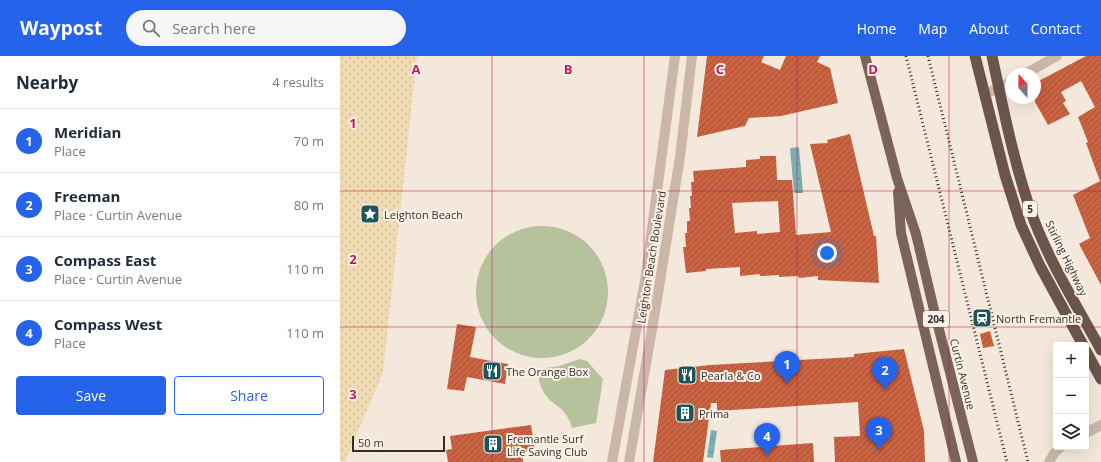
<!DOCTYPE html>
<html lang="en">
<head>
<meta charset="utf-8">
<style>
	body { margin:0; font-family:"Open Sans",sans-serif; background:#f6f6f7; color:#1f2937 }
	.controls { position:absolute; right:12px; bottom:12px; display:grid; overflow:hidden; border-radius:4px; box-shadow:0 4px 16px #0002 }
	.controls button { width:36px; height:36px; display:grid; place-items:center; padding:0; border:0; border-bottom:1px solid #e0e1e3; background:#fff; color:#1f2937; font:20px sans-serif }
	.compass { position:absolute; left:665px; top:12px; width:36px; height:36px; border-radius:50%; background:#fff; box-shadow:0 4px 16px #0002; rotate:340deg }
	.scale { position:absolute; left:12px; bottom:10px; width:93px; box-sizing:border-box; padding-left:4px; border:2px solid #372d28; border-top:0; font-size:11px; line-height:14px; white-space:nowrap; color:#372d28; -webkit-text-stroke:3px #faf2e8; paint-order:stroke }
	.you { position:absolute; left:487px; top:197px; width:14px; height:14px; margin:-10px; border:3px solid #fff; border-radius:50%; background:#1a73e8; box-shadow:0 0 0 6px #1a73e833 }
	.badge { display:grid; place-items:center; width:26px; height:26px; border-radius:50%; background:#2563eb; color:#fff; font-size:13px; font-weight:700 }
	.pin { position:absolute; translate:-50% -33px; filter:drop-shadow(0 1px 2px #0008) }
	.pin::after { content:''; position:absolute; top:21px; width:14px; height:12px; background:inherit; clip-path:polygon(0 0,100% 0,50% 100%) }
	.list { margin:0; padding:0; list-style:none }
	h2 { display:flex; justify-content:space-between; align-items:center; height:52px; margin:0; padding:0 16px; font-size:17px }
	h2 small { font-size:13px; font-weight:400; color:#747a83 }
	.list li { display:grid; grid-template-columns:26px 1fr auto; gap:12px; align-items:center; box-sizing:border-box; height:64px; padding:0 16px; border-top:1px solid #e0e1e3 }
	.list b { display:block; font-size:15px; white-space:nowrap }
	.list p { margin:0; font-size:13px; white-space:nowrap; color:#747a83 }
	.list em { font-size:13px; font-style:normal; color:#747a83 }
	.actions { display:flex; gap:8px; padding:12px 16px }
	.actions a { flex:1; padding:9px 0; border:1px solid #2563eb; border-radius:4px; text-align:center; font-size:14px; color:#2563eb }
	.actions .main { background:#2563eb; color:#fff }
	.icon { flex:none; width:22px; height:22px; fill:none; stroke:currentColor; stroke-width:2; stroke-linecap:round; stroke-linejoin:round }
	.map { position:relative; flex:none; width:761px; height:406px; overflow:hidden }
	header { display:flex; align-items:center; gap:24px; box-sizing:border-box; height:56px; padding:0 20px; background:#2563eb; color:#fff }
	header strong { font-size:19px }
	nav { display:flex; gap:22px; margin-inline-start:auto; font-size:14px }
	.search { width:280px; height:36px; background:#f6f6f7; display:flex; align-items:center; gap:10px; box-sizing:border-box; padding:0 14px; border-radius:22px; color:#747a83; font-size:15px }
	main { display:flex }
	aside { flex:1; background:#fff }
	.map>svg:first-child { display:block }
	.green { fill:#b5c29b }
	.sand { fill:url(#sand-dots) }
	.water { fill:url(#water-ripples) }
	.building { fill:url(#building-hatch); fill-rule:evenodd }
	.lines { fill:none; stroke-linecap:round; stroke-linejoin:round }
	.minor { stroke:#cbb7a7; stroke-width:10 }
	.primary { stroke:#7a6358; stroke-width:10 }
	.trunk { stroke:#6a554b; stroke-width:11 }
	.rail { stroke:#372d28; stroke-width:3; stroke-dasharray:1 3; stroke-linecap:butt }
	.grid { fill:none; stroke:#c2185b; stroke-width:1; stroke-opacity:0.55 }
	.labels { text-anchor:middle; dominant-baseline:central; stroke-width:4; stroke-linejoin:round; paint-order:stroke }
	.shield { fill:#faf2e8; stroke:#726862; stroke-width:1 }
	.shield-label { font-size:10px; font-weight:bold; fill:#372d28 }
	.poi-label { font-size:11px; fill:#372d28; stroke:#faf2e8; text-anchor:start }
	.street-label { font-size:11px; fill:#372d28; stroke:#faf2e8 }
	.grid-label { font-size:13px; text-anchor:middle; font-weight:bold; fill:#c2185b; stroke:#faf2e8; stroke-width:4; stroke-linejoin:round; paint-order:stroke }
</style>
</head>
<body>
<header>
<strong>Waypost</strong>
<div class="search"><svg class="icon" aria-label="search" viewBox="0 0 24 24"><circle cx="10" cy="10" r="6"/><path d="M15 15l6 6"/></svg>Search here</div>
<nav><a>Home</a><a>Map</a><a>About</a><a>Contact</a></nav>
</header>
<main>
<aside>
<h2>Nearby<small>4 results</small></h2>
<ul class="list">
<li><span class="badge">1</span><div><b>Meridian</b><p>Place</p></div><em>70 m</em></li>
<li><span class="badge">2</span><div><b>Freeman</b><p>Place · Curtin Avenue</p></div><em>80 m</em></li>
<li><span class="badge">3</span><div><b>Compass East</b><p>Place · Curtin Avenue</p></div><em>110 m</em></li>
<li><span class="badge">4</span><div><b>Compass West</b><p>Place</p></div><em>110 m</em></li>
</ul>
<div class="actions"><a class="main">Save</a><a>Share</a></div>
</aside>
<div class="map">
<svg width="761" height="406" viewBox="0 0 761 406">
	<defs>
		<pattern id="sand-dots" width="8" height="8" patternUnits="userSpaceOnUse"><rect width="8" height="8" fill="#efdab1"/><path d="M2 2h.1M6 6h.1" fill="none" stroke="#cebb98" stroke-width="1.8" stroke-linecap="round"/></pattern>
		<pattern id="water-ripples" width="26" height="14" patternUnits="userSpaceOnUse"><rect width="26" height="14" fill="#79afb1"/><path d="M2 4q2-2 4 0t4 0M15 11q2-2 4 0t4 0" fill="none" stroke="#648f90"/></pattern>
		<pattern id="building-hatch" width="6" height="6" patternUnits="userSpaceOnUse"><rect width="6" height="6" fill="#ca6342"/><path d="M-1 1l2-2M0 6l6-6M5 7l2-2" fill="none" stroke="#a55237"/></pattern>
	</defs>
	<rect width="100%" height="100%" fill="#f3e8db"/>
	<path class="green" d="M136 236a66 66 0 1 1 132 0a66 66 0 1 1-132 0Z
		M240,303L247,305L263,323L256,367L232,372C230,366 228,360 223,355C220,351 215,349 211,345C202,337 196,324 200,313L219,310Z"/>
	<path class="sand" d="M0,0H77L43,316L5,406H0Z"/>
	<path class="water" d="M459,91L463,137H454L450,92Z
		M371,374L377,375L373,402L367,401Z"/>
	<path class="building" d="M367,0H424L421,6L440,14L446,0H480L477,6L490,12L498,47L441,60L409,62L405,70L357,81Z
		M746,0H761V229L739,188L750,182L733,139L760,125L746,87L748,86L738,61L755,51L741,25L721,36L726,45L723,47L730,58L708,69L695,46V27Z
		M510,78L534,180H536L539,227L478,224V220L459,222L458,220L439,221V219L420,220V218L400,220V211L366,213V215L346,217L343,191H346L345,177H347V165H350L349,152H351L350,140H352L351,126H354L353,115L406,111V104L420,103V100H436L437,124H452L456,179L491,176L470,88L488,87L487,84ZM438,145L440,176L417,178V175L395,177L392,147Z
		M117,268L136,271L130,301L168,308L165,328L127,321L124,335L107,333Z
		M650,275L654,290L643,292L640,278Z
		M564,293L584,375L585,406H495L494,381L520,380L518,346L377,355V347H371L363,406H313L325,314L370,309L514,301V298Z
		M191,369L195,395L182,396L183,406H108L106,394L112,393L110,380Z
		M473,387L474,406H381L380,394Z"/>
	<g class="lines">
		<path class="minor" d="M685,18L717,0
			M645,38L659,32L671,26
			M746,377L761,369
			M272,406L305,225L335,0
			M289,406L315,256L340,101L352,0
			M709,406L715,396L721,391"/>
		<path class="primary" d="M525,0L557,122L576,178L594,254L633,406
			M558,136L561,177L616,406"/>
		<path class="trunk" d="M635,0L665,119L681,169L700,210L743,289
			M652,0C663,51 673,103 690,153C707,203 736,248 761,294
			M746,295L761,323"/>
		<path class="rail" d="M566,0L667,406
			M588,0L688,406"/>
	</g>
	<path class="grid" d="M152,0V406M304,0V406M457,0V406M609,0V406M0,135H761M0,271H761"/>
	<defs>
		<g id="sight-square" transform="scale(1)"><rect x="-9" y="-9" width="18" height="18" rx="4" fill="#1c565a" stroke="#faf2e8"/><path d="M0-6L1.8-2.2L6-1.7L2.9 1.2L3.7 5.4L0 3.3L-3.7 5.4L-2.9 1.2L-6-1.7L-1.8-2.2Z" fill="#fff"/></g>
		<g id="station-square" transform="scale(1)"><rect x="-9" y="-9" width="18" height="18" rx="4" fill="#1c565a" stroke="#faf2e8"/><path d="M-3-6H3Q5-6 5-4V2Q5 4 3 4L4.5 6H3L1.5 4h-3L-3 6H-4.5L-3 4Q-5 4-5 2V-4Q-5-6-3-6ZM-3.5-4v3h7v-3ZM-3.5 1v1.5H-2V1ZM2 1v1.5H3.5V1Z" fill="#fff"/></g>
		<g id="restaurant-square" transform="scale(1)"><rect x="-9" y="-9" width="18" height="18" rx="4" fill="#1c565a" stroke="#faf2e8"/><path d="M-5-6h1v4h1v-4h1v4h1v-4h1v5L-1.5 .5V6h-2V.5L-5-1ZM5-6V6H3V1.5H1.5Q1.5-4 5-6Z" fill="#fff"/></g>
		<g id="building-square" transform="scale(1)"><rect x="-9" y="-9" width="18" height="18" rx="4" fill="#1c565a" stroke="#faf2e8"/><path d="M-4-6H4V6H1V3H-1V6H-4ZM-2.5-4.3h1.7v1.8h-1.7ZM.8-4.3h1.7v1.8H.8ZM-2.5-1h1.7V.8h-1.7ZM.8-1h1.7V.8H.8Z" fill="#fff"/></g>
	</defs>
	<g fill-rule="evenodd">
		<use href="#sight-square" x="30" y="158"/>
		<use href="#station-square" x="642" y="262"/>
		<use href="#restaurant-square" x="152" y="315"/>
		<use href="#restaurant-square" x="347" y="319"/>
		<use href="#building-square" x="345" y="357"/>
		<use href="#building-square" x="153" y="388"/>
	</g>
	<g class="labels">
		<g class="shield">
			<rect x="683" y="145" width="14" height="16" rx="3"/>
			<rect x="583" y="255" width="26" height="16" rx="3"/>
		</g>
		<g class="shield-label">
			<text x="690" y="153">5</text>
			<text x="596" y="263">204</text>
		</g>
		<g class="poi-label">
			<text x="44" y="158">Leighton Beach</text>
			<text x="656" y="262">North Fremantle</text>
			<text x="166" y="315">The Orange Box</text>
			<text x="361" y="319">Pearla &amp; Co</text>
			<text x="359" y="357">Prima</text>
			<text x="167" y="382">Fremantle Surf<tspan x="167" dy="13">Life Saving Club</tspan></text>
		</g>
		<g class="street-label">
			<text transform="translate(311 201) rotate(-81)">Leighton Beach Boulevard</text>
			<text transform="translate(727 202) rotate(64)">Stirling Highway</text>
			<text transform="translate(623 318) rotate(76)">Curtin Avenue</text>
		</g>
	</g>
	<g class="grid-label">
		<text x="76" y="18">A</text>
		<text x="228" y="18">B</text>
		<text x="380" y="18">C</text>
		<text x="533" y="18">D</text>
		<text x="13" y="72">1</text>
		<text x="13" y="208">2</text>
		<text x="13" y="343">3</text>
	</g>
</svg>
<div class="controls">
<button>+</button>
<button>−</button>
<button><svg class="icon" aria-label="layers" viewBox="0 0 24 24"><path d="M12 4l9 5-9 5-9-5zM3 14l9 5 9-5"/></svg></button>
</div>
<svg class="compass" viewBox="-18 -18 36 36"><path d="M0-13l5 13h-10z" fill="#e53935"/><path d="M0 13l5-13h-10z" fill="#747a83"/></svg>
<div class="scale">50 m</div>
<div class="you"></div>
<div class="pin badge" style="left:447px;top:328px">1</div>
<div class="pin badge" style="left:545px;top:334px">2</div>
<div class="pin badge" style="left:539px;top:394px">3</div>
<div class="pin badge" style="left:427px;top:400px">4</div>
</div>
</main>
</body>
</html>
